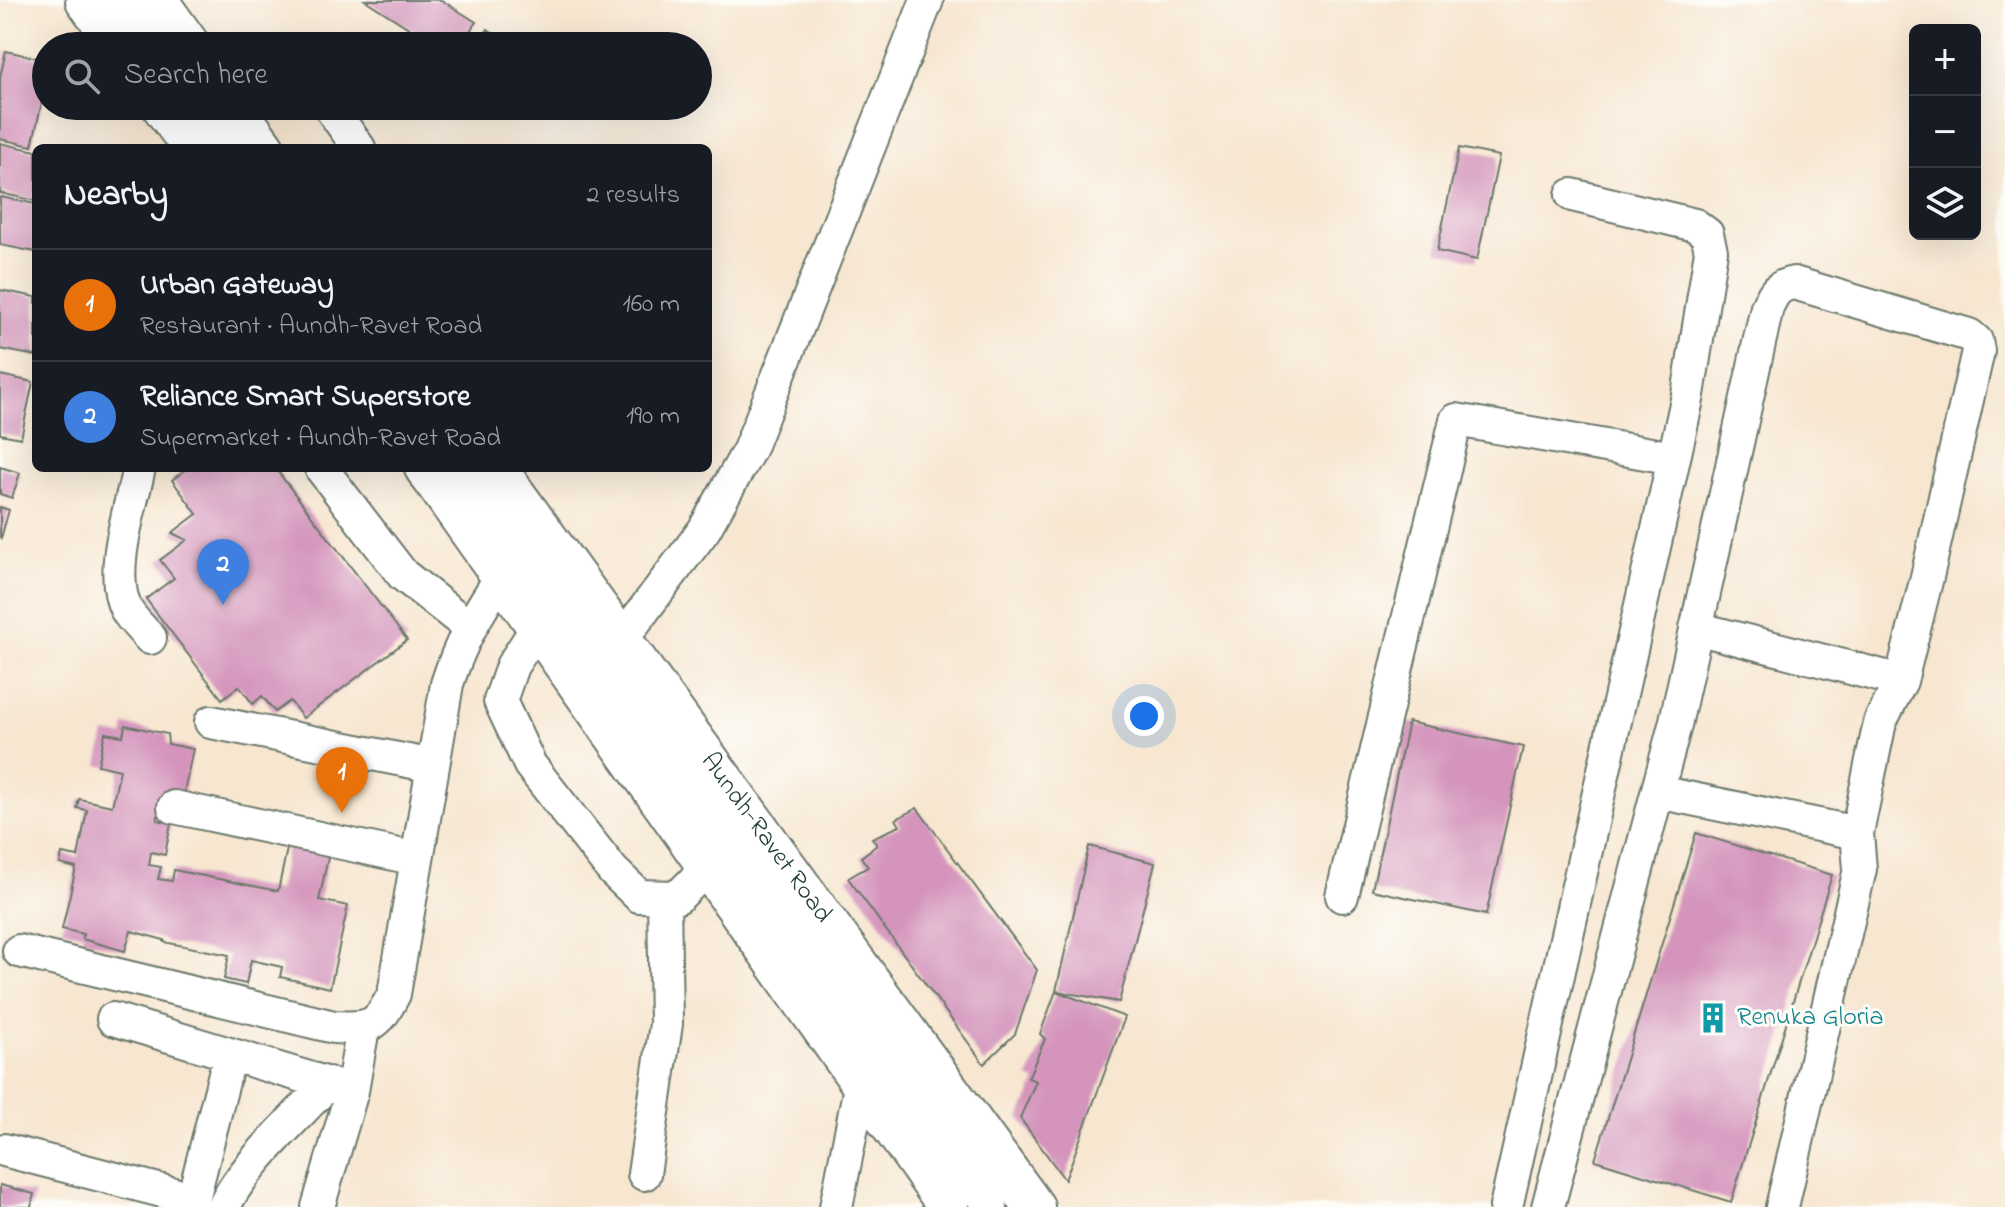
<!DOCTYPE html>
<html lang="en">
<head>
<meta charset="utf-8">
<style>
	body { margin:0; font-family:"Indie Flower",sans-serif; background:#242831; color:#f1f3f6 }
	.controls { position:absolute; right:24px; top:24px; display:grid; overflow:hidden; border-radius:12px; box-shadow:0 8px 32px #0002 }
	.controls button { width:72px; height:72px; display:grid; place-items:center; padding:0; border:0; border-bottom:2px solid #363941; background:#171b24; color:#f1f3f6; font:40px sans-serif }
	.you { position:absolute; left:1144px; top:716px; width:28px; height:28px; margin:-20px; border:6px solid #fff; border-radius:50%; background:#1a73e8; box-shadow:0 0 0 12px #1a73e833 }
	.badge { display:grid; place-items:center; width:52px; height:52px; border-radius:50%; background:#1f6fb2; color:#fff; font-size:26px; font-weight:700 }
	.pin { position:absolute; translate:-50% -66px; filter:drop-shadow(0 2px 4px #0008) }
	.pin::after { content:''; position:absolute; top:42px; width:28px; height:24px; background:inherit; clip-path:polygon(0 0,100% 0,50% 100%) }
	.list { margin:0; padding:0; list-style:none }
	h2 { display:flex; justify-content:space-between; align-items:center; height:104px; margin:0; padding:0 32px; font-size:34px }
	h2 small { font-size:26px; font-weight:400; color:#9ea1a6 }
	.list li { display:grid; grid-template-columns:52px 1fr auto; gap:24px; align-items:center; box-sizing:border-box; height:112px; padding:0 32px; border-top:2px solid #363941 }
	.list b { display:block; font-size:30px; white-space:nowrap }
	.list p { margin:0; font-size:26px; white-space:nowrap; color:#9ea1a6 }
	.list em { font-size:26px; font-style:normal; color:#9ea1a6 }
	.icon { flex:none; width:44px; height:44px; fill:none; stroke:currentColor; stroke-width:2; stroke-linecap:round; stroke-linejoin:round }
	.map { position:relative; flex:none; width:2005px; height:1207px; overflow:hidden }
	.search { position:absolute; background:#171b24; box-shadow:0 8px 32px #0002; left:32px; top:32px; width:680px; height:88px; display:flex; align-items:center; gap:20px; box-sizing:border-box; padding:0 28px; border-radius:44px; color:#9ea1a6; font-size:30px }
	.panel { position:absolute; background:#171b24; box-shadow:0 8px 32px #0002; left:32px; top:144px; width:680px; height:328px; border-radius:12px }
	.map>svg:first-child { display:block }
	.building { fill:#d494bc }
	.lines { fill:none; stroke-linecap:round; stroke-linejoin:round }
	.minor-casing { stroke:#6b786b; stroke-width:36 }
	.major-casing { stroke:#6b786b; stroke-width:44 }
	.minor { stroke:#fff; stroke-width:32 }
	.major { stroke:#fff; stroke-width:40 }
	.labels { text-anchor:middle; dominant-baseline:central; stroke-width:6; stroke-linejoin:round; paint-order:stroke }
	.street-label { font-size:26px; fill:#1f3d34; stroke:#fdfcf7 }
	.culture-label { font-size:26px; fill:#0d838f; stroke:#fdfcf7; text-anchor:start }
</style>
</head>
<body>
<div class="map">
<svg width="2005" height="1207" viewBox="0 0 2005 1207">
	<rect width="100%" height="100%" fill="#fdfcf7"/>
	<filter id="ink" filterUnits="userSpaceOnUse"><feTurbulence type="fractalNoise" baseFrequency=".0125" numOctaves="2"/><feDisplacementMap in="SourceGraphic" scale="16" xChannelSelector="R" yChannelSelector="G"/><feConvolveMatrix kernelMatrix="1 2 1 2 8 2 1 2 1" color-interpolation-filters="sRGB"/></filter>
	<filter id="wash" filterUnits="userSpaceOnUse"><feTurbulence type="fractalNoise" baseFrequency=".006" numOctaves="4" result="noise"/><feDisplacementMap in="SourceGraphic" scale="32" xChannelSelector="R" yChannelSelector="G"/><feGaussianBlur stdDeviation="1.8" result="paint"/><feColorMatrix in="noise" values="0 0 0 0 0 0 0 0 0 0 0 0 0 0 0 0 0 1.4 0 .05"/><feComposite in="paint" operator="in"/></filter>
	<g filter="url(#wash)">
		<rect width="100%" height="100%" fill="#f7e6d0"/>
		<g id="blocks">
			<path class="building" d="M365,0H441L476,22L460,46H437Z
				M488,29L511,46H476Z
				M6,51L46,60V84L32,146L0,139V77Z
				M502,106H530L520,119Z
				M0,143L36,151V201L0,193Z
				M1459,148L1499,156L1477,260L1437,251Z
				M0,197L36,204V252L0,245Z
				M0,290L36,297V356L0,349Z
				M0,375L33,382L21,438L0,434Z
				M0,467L20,473L12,498L0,494Z
				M188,468H275L407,640L303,718L290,701L275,712L262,696L253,704L239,686L222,699L146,599L174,578L160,560L187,540L172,533L197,514L172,480Z
				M0,507L9,510L1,538L0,537Z
				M1408,722L1523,747L1486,915L1372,890Z
				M125,725L167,734L168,744L193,749L183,797L163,793L157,820L171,823L165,855L151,852L149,865L161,867L158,879L172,881L174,870L278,891L288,844L329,853L319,900L348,906L330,988L280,977L282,967L251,960L246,984L224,979L229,955L164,942V940L131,931L125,951L82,939L83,934L62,929L76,868L60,864L62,854L78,857L87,810L77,808L79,799L112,806L120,770L98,765L105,733L123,736Z
				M917,808L1037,970L1015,1034L984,1064L848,878L868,867L861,857L877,845L872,838L900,826L896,819Z
				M1696,833L1832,875L1731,1202L1595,1160Z
				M1089,846L1155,863L1119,1002L1056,991L1125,1017L1065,1180L1020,1118L1036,1081L1028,1078L1045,1039L1040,1034L1056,991Z
				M0,1185L34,1194L31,1207H0Z"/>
		</g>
	</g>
	<g filter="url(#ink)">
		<use href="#blocks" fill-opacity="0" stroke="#6b786b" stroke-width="2"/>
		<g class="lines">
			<g class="minor-casing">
				<path id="minor" d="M123,0L156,46
					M200,106L230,148
					M329,106L359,148
					M139,468C131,507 108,572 126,609C131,619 142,629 150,638
					M321,468L403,575L469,627
					M462,468L991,1207
					M538,626L512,666L500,701L530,765L613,871L639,896L678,897L708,867
					M1696,628L1901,681
					M622,639L704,530L749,450L927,0
					M211,722L433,766
					M1658,792L1857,833
					M174,807L417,859
					M1342,896L1456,420L1674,458
					M19,951L334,1027C371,1029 377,1027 394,994L447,684C461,640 477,614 502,576
					M113,1019L352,1091
					M4,1150L193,1199
					M644,1174L666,1024L664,897
					M191,1207L230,1054
					M224,1207C241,1168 298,1116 328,1083
					M318,1207L352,1091L363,1028
					M836,1207L861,1082
					M1506,1207L1674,458L1688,395L1711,251L1707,234L1695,225L1572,195
					M1548,1207L1675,725L1767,307C1774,292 1777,286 1794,283L1969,335L1976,341L1978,351L1927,577L1901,681L1880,722L1857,833L1860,869L1782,1207"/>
			</g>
			<g class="major-casing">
				<g id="major">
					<path d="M86,0L119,46"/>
					<path d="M157,0L190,46"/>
					<path d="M162,106L193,148"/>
					<path d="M234,106L264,148"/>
					<path d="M425,468L949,1207"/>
					<path id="s1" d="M496,468L1034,1207"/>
				</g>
			</g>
			<use href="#minor" class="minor"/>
			<use href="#major" class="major"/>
		</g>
	</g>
	<defs>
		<g id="building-bare" transform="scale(2.4)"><path d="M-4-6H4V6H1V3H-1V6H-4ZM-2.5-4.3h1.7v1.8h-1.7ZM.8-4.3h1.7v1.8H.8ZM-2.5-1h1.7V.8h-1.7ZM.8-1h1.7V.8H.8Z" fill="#0f9aa8" stroke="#fdfcf7" stroke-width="2.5" paint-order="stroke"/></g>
	</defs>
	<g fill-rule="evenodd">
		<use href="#building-bare" x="1713" y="1018"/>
	</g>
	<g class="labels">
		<g class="street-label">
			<text stroke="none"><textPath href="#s1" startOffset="458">Aundh-Ravet Road</textPath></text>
		</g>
		<g class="culture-label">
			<text x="1737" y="1018">Renuka Gloria</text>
		</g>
	</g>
</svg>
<div class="controls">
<button>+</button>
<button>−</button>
<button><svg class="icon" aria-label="layers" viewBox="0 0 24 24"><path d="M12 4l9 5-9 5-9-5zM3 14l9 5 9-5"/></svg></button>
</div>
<div class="you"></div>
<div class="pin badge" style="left:342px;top:813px;background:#e8710a">1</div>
<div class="pin badge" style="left:223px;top:605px;background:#3f7fe0">2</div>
<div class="search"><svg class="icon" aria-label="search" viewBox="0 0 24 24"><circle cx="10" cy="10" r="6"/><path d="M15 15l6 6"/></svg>Search here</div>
<section class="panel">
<h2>Nearby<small>2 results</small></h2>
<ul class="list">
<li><span class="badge" style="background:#e8710a">1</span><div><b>Urban Gateway</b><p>Restaurant · Aundh-Ravet Road</p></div><em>160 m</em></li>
<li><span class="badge" style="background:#3f7fe0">2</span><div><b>Reliance Smart Superstore</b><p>Supermarket · Aundh-Ravet Road</p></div><em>190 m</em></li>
</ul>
</section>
</div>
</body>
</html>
